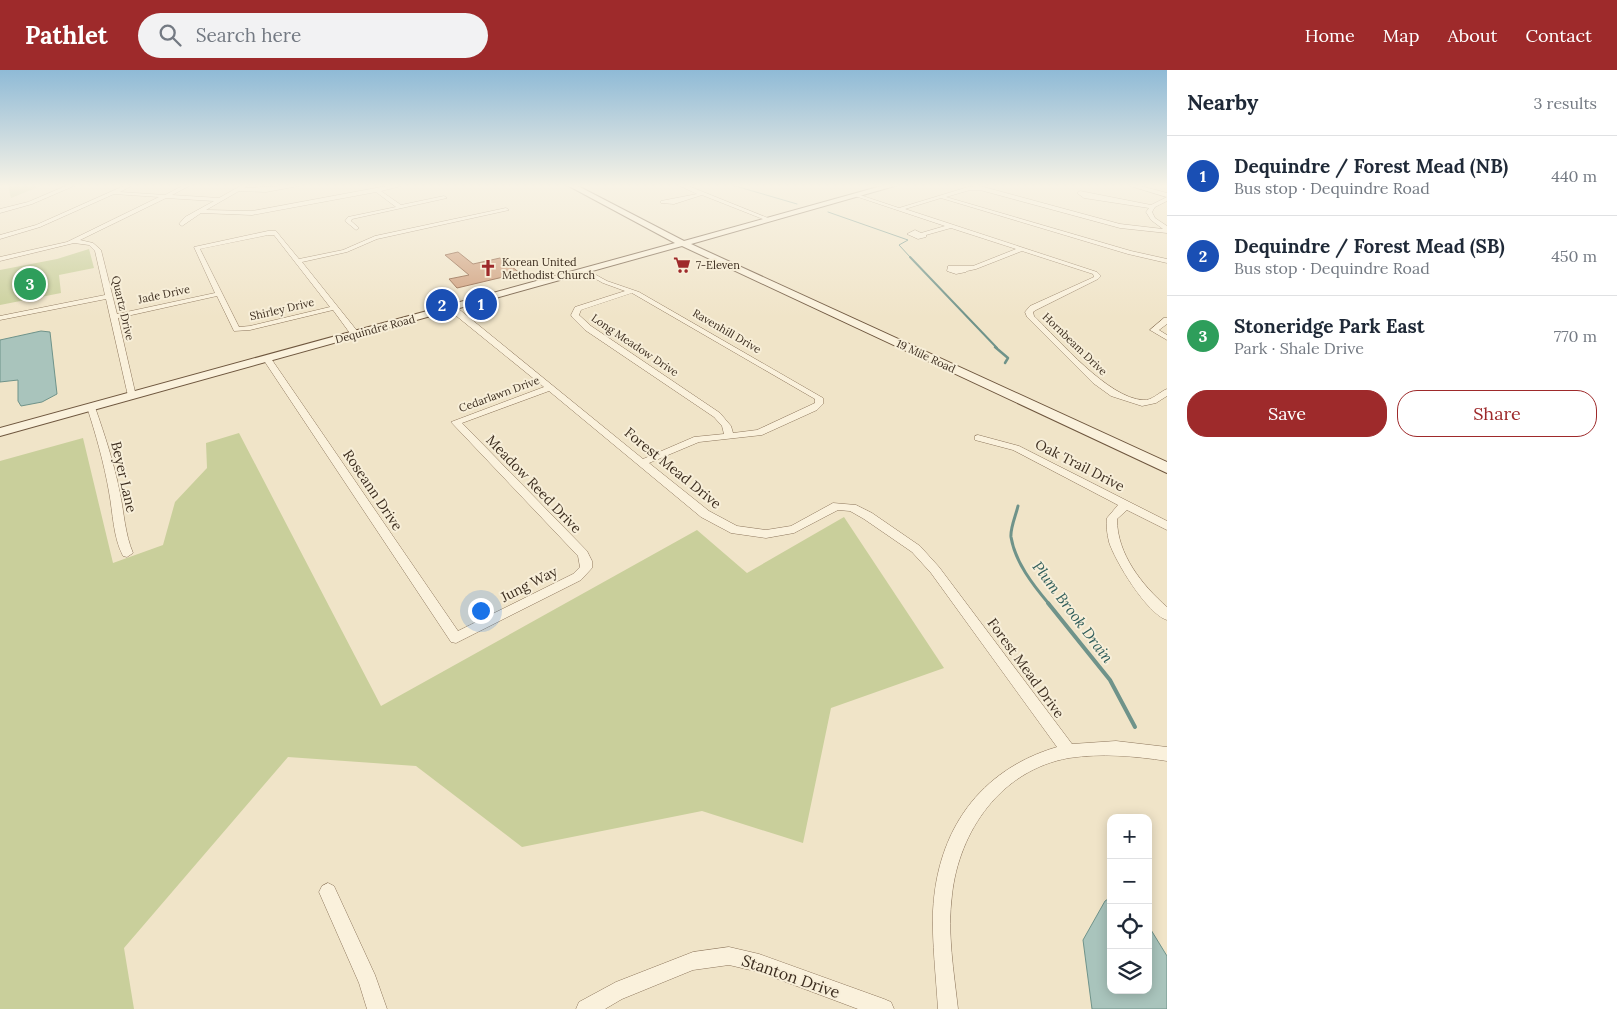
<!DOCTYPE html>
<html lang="en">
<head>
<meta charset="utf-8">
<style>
	body { margin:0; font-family:Lora,serif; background:#f2f2f3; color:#1f2937 }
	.controls { position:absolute; right:15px; bottom:15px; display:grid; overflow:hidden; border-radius:10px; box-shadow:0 2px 12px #0003 }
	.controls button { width:45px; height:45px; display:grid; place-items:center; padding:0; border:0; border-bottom:1px solid #e0e1e3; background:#fff; color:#1f2937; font:25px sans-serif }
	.you { position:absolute; left:480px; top:540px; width:18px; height:18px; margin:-12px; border:4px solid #fff; border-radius:50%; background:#1a73e8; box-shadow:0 0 0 8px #1a73e833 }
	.badge { display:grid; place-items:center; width:32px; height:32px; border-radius:50%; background:#9e2a2b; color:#fff; font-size:16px; font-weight:700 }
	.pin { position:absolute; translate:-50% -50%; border:2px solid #fff; box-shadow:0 1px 5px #0006 }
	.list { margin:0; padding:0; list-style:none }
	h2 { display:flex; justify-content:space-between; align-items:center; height:65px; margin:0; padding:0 20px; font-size:21px }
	h2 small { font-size:16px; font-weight:400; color:#747a83 }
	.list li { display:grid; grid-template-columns:32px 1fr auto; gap:15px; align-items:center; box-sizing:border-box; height:80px; padding:0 20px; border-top:1px solid #e0e1e3 }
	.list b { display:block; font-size:19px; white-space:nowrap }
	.list p { margin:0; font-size:16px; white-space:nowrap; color:#747a83 }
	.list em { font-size:16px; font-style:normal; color:#747a83 }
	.actions { display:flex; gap:10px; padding:15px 20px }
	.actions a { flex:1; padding:11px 0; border:1px solid #9e2a2b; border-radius:20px; text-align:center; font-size:18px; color:#9e2a2b }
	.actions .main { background:#9e2a2b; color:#fff }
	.icon { flex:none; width:28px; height:28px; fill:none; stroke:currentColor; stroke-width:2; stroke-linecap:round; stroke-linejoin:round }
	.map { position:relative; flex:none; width:1167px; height:939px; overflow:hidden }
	header { display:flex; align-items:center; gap:30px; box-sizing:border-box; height:70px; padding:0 25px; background:#9e2a2b; color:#fff }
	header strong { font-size:24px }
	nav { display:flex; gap:28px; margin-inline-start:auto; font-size:18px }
	.search { width:350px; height:45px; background:#f2f2f3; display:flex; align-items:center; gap:12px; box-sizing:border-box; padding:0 18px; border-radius:28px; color:#747a83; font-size:19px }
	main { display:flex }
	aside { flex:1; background:#fff }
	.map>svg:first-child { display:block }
	.green { fill:#c9cf9b }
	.water { fill:#a9c4bc; stroke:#6f938a }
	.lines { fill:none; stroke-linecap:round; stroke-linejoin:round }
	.stream-far4 { stroke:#6f938a; stroke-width:1 }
	.stream-far3 { stroke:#6f938a; stroke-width:2 }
	.stream-far2 { stroke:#6f938a; stroke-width:2.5 }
	.stream-far1 { stroke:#6f938a; stroke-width:3 }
	.stream { stroke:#6f938a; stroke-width:4 }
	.building { fill:#cf9f7d; stroke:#8d5f41 }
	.minor-casing { stroke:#8d765c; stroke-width:1 }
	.secondary-casing { stroke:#6f573f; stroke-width:2 }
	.minor { fill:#faf1dc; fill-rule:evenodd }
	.secondary { fill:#faf1dc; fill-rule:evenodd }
	.labels { text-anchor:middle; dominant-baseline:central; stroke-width:4; stroke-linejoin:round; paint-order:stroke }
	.far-poi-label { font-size:11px; fill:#3d2e20; stroke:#f7eed8; text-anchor:start }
	.far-street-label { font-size:11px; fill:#3d2e20; stroke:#f7eed8 }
	.street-label { font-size:14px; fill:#3d2e20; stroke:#f7eed8 }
	.water-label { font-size:15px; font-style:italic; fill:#2f5d5a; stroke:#f7eed8 }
	.near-street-label { font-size:16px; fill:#3d2e20; stroke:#f7eed8 }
</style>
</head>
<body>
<header>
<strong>Pathlet</strong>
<div class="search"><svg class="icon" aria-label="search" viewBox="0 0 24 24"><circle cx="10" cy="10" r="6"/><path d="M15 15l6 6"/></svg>Search here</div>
<nav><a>Home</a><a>Map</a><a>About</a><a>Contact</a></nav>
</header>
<main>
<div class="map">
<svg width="1167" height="939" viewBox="0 0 1167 939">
	<rect width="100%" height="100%" fill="#f0e4c8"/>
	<path class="green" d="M8,115H43L11,128Z
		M89,179L94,198L59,205L61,223L0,235V200L57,189Z
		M239,363L381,636L697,460L747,503L844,447L944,598L831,638L803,773L702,741L522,777L416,696L288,687L124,878L134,939H0V391L83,368L113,493L163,475L175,432L207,398L206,373Z"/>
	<path class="water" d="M41,261L50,262L57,324L42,332L21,336L18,331V310L0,312V270Z
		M1111,827V920H1148V855L1167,886V939H1092L1083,870L1105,831Z"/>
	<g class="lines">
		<path class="stream-far4" d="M732,115L797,134
			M828,142L908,170L899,175L911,188"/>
		<path class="stream-far3" d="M910,187L997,278"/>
		<path class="stream-far2" d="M995,277L1008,288L1005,293"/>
		<path class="stream-far1" d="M1018,436C1016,445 1010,458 1011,467C1015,492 1033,515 1049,534"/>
		<path class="stream" d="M1048,533L1110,610L1135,657"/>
	</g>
	<path class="building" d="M458,182L473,194L500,188L520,203L457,218L449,209L469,205L445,185Z"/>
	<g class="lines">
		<g class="minor-casing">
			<path id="minor" d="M68,115H76L32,134L0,143V139L28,132Z
				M126,115H133L120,122L165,125L184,115H191L172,125L219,128L242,115H249L244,118L304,115L266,122L239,121L206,140L252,141L392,115H405L381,121L401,135L444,126L447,128L352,149L351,151L359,158L356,160L345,151L348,147L396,137L376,122L252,145L201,143L182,156L179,154L185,147L214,131L166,128L80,170L93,173L101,180L117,244L215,223L194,177L268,161H276L299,189L343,180L375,166L506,138L509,140L377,169L347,182L302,192L358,262V266H352L333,240L250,260L234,261L217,226L118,248L136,326L132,329L128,326L106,229L0,250V246L105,225L95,181L89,175L74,173L0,191V187L67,172L159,127L114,124L40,157L0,169V165L36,155ZM268,165H274L330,237L250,256L239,257L200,179Z
				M678,115H686L773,150L768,151L702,125L674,134L661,133V131L697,124Z
				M1127,115H1137L1167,123V127Z
				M980,116L1120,154L1163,159L1151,150L1146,142L1149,138L1084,128L1077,123L1080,121L1151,135L1167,127V131L1155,137L1152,142L1155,148L1167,156V163L1120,158L980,120H970L946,127L1131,181L1167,189V193L1128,184L941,128L905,139L1097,202L1101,206L1098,209L1036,240L1033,242L1034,246C1059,270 1108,328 1143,330C1152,331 1159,322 1167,319V326L1156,333L1142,336L1111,326L1093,313L1027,247L1025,242L1030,236L1094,207L1093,204L1022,181L976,199L967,201L966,202L956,204L947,201L948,196H973L1016,179L951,158L926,165V167L918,169L907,164L915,160L921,163L945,156L855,126L860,125L899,138L968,117Z
				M583,200H587L607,211L639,222L823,328V334L817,340L762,365L699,372L649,393L709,441L737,456L766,460L791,456L833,433L856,435L872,443L920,476L939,497L1072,674L1116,671L1167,677V691C1134,686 1102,683 1069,688C1001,700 959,761 952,825C947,863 954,902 958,939H938C936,906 932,873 933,841C937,761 979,700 1057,677L931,503L912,482L864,449L850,441L838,440L794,463L766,468L731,463L701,447L549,321L462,353L587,481L592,491V498L581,510L456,573L451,572L263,289L270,287L458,561L573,504L580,497L578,486L451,352L544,317L449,240V236H455L643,389L694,367L724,364L722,356L714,347L585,260L572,247L571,245L575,237L625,221L603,213L583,202ZM632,223L815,329V333L757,360L733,363L731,356L720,343L591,256L579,245L581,240Z
				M1164,248H1167V254L1159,260L1167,265V270L1150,260Z
				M91,334L95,337C105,366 114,393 120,423C124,443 125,464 133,483L127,487L123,486C113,467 113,443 109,422C104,393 96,365 87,337Z
				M978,365L1019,376L1167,451V460L1127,440L1117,449C1117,484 1142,515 1167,537V550C1147,544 1115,491 1109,472C1107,463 1106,456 1107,448L1118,435L1013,380L975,370V366Z
				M328,813L334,816L375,905L387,939H367L359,913L319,822L322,816Z
				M729,877L759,884L884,929L891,932L894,939H858L759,902L729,895L693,900L622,929L605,939H576L579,932L616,912L693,882Z"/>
		</g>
		<g class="secondary-casing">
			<path id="secondary" d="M567,115H576L684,171L885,115H898L691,174L1167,392V403L682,176L0,366V358L675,173Z"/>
		</g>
		<use href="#minor" class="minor"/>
		<use href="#secondary" class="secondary"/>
	</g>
	<linearGradient id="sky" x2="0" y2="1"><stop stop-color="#8fbad6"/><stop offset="0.47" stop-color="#f8f3e6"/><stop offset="1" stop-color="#f8f3e6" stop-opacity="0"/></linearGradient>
	<rect width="1167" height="247" fill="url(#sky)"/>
	<defs>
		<g id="supermarket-bare" transform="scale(1.35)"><path d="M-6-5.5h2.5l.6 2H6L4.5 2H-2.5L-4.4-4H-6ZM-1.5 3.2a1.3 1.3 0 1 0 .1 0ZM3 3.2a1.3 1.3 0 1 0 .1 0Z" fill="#9e2a2b" stroke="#f7eed8" stroke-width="2.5" paint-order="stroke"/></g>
		<g id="church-bare" transform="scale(1.35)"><path d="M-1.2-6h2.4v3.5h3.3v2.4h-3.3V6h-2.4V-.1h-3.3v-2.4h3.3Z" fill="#9e2a2b" stroke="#f7eed8" stroke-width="2.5" paint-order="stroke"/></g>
	</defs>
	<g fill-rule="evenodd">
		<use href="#supermarket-bare" x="682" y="195"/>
		<use href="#church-bare" x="488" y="198"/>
	</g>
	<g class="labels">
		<g class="far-poi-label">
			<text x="502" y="192">Korean United<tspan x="502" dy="13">Methodist Church</tspan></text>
			<text x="696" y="195">7-Eleven</text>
		</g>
		<g class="far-street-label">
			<text transform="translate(164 224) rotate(-12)">Jade Drive</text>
			<text transform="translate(123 238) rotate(77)">Quartz Drive</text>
			<text transform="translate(282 239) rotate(-13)">Shirley Drive</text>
			<text transform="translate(375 259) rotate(-15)">Dequindre Road</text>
			<text transform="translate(727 261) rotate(30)">Ravenhill Drive</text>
			<text transform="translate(1075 274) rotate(44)">Hornbeam Drive</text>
			<text transform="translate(635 275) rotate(34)">Long Meadow Drive</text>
			<text transform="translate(926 286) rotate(25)">19 Mile Road</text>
			<text transform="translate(499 324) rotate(-20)">Cedarlawn Drive</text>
		</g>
		<g class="street-label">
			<text transform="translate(1080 395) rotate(27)">Oak Trail Drive</text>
			<text transform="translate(673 398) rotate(39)">Forest Mead Drive</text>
			<text transform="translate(124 407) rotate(77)">Beyer Lane</text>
			<text transform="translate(534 414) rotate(46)">Meadow Reed Drive</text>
			<text transform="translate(373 420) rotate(56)">Roseann Drive</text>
			<text transform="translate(529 514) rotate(-27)">Jung Way</text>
			<text transform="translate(1026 598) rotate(54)">Forest Mead Drive</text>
		</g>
		<g class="water-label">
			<text transform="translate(1073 542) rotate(53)">Plum Brook Drain</text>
		</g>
		<g class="near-street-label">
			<text transform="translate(791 906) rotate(19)">Stanton Drive</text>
		</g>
	</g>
</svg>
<div class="controls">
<button>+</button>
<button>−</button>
<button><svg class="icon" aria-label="locate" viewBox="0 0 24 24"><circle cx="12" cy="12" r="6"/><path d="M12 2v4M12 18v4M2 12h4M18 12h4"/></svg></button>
<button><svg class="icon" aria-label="layers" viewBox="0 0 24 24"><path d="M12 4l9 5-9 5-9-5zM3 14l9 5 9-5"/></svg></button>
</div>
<div class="you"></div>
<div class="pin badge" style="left:481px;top:234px;background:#1a4fb4">1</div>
<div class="pin badge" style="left:442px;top:235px;background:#1a4fb4">2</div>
<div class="pin badge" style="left:30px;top:214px;background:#2e9e5b">3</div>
</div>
<aside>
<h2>Nearby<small>3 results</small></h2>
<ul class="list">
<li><span class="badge" style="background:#1a4fb4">1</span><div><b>Dequindre / Forest Mead (NB)</b><p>Bus stop · Dequindre Road</p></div><em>440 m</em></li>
<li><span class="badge" style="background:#1a4fb4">2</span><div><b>Dequindre / Forest Mead (SB)</b><p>Bus stop · Dequindre Road</p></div><em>450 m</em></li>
<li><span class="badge" style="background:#2e9e5b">3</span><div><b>Stoneridge Park East</b><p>Park · Shale Drive</p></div><em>770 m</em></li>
</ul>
<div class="actions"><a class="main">Save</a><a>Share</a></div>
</aside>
</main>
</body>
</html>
